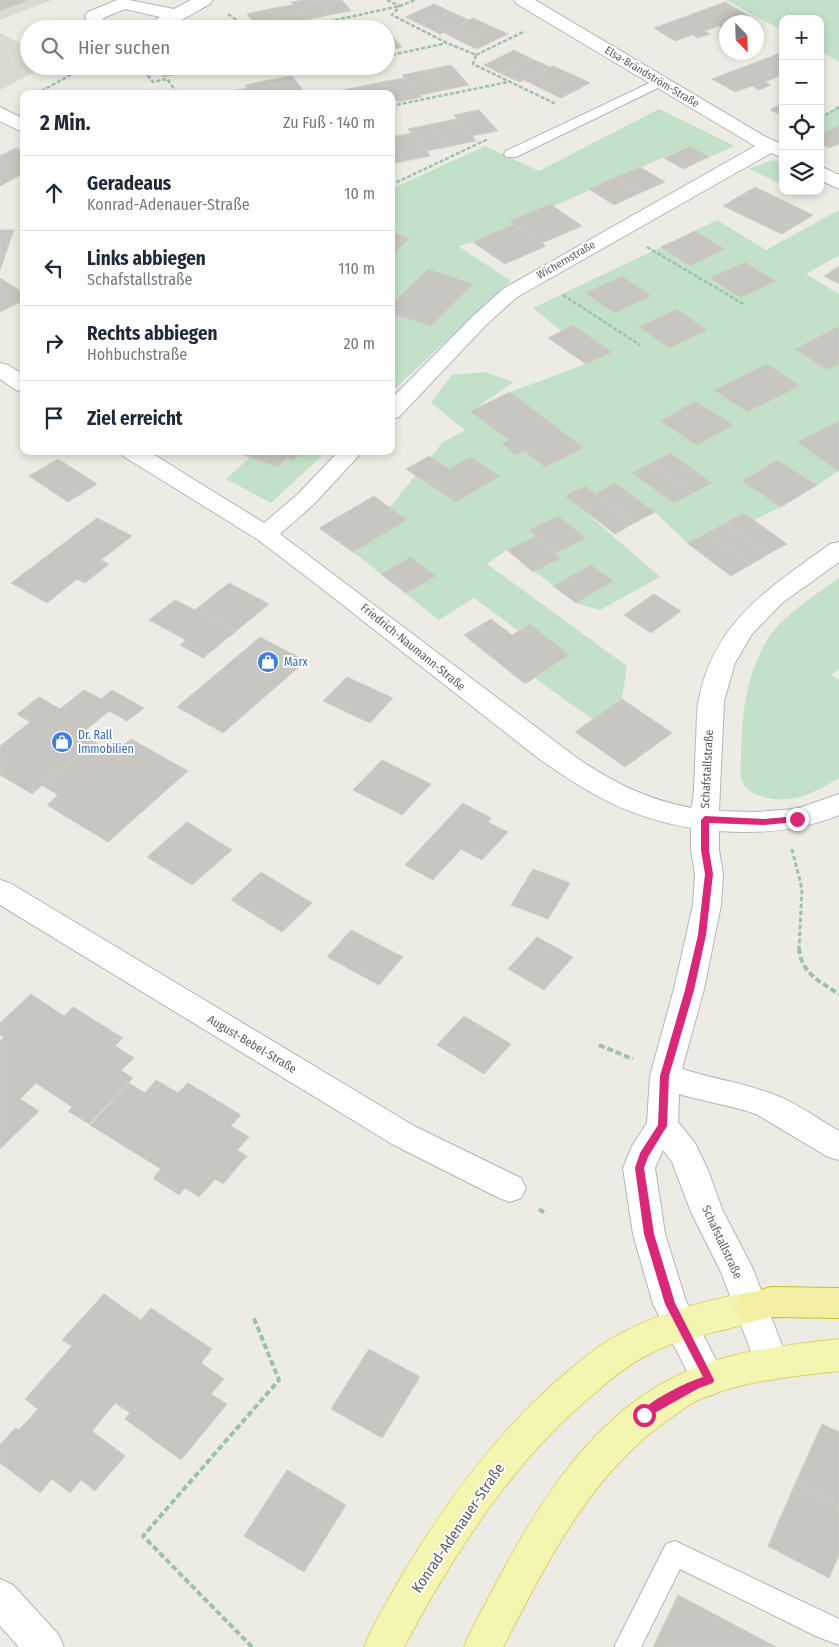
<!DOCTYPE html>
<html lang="de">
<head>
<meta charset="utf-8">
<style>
	body { margin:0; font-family:"Fira Sans Condensed",sans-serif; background:#f2f2f3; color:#1f2937 }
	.controls { position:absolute; right:15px; top:15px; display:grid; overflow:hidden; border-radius:10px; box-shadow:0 2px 8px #0003 }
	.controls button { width:45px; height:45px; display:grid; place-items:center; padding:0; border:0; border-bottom:1px solid #e0e1e3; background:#fff; color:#1f2937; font:25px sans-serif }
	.compass { position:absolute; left:719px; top:15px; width:45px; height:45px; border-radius:50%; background:#fff; box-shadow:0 2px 8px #0003; rotate:157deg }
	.stop { position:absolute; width:15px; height:15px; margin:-11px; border:4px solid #db2777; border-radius:50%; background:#fff }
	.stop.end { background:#db2777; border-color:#fff; box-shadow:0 1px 5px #0008 }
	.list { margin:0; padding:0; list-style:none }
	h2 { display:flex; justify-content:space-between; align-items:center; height:65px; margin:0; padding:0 20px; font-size:21px }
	h2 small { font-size:16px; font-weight:400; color:#747a83 }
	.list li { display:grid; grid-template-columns:32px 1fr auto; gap:15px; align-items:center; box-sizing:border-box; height:75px; padding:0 20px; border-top:1px solid #e0e1e3 }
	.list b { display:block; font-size:19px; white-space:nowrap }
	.list p { margin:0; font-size:16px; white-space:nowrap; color:#747a83 }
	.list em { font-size:16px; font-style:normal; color:#747a83 }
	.icon { flex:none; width:28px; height:28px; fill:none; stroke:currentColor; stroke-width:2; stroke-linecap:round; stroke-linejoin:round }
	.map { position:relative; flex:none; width:839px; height:1647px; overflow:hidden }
	.search { position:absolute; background:#fff; box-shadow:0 2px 8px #0003; left:20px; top:20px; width:375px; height:55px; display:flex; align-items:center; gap:12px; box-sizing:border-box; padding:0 18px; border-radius:28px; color:#747a83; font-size:19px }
	.panel { position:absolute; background:#fff; box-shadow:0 2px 8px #0003; left:20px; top:90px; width:375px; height:365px; border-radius:10px }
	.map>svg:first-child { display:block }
	.education { fill:#dcdbd2 }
	.green { fill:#c3e1c9; fill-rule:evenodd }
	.building { fill:#c8c6c1; stroke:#d0cfc3 }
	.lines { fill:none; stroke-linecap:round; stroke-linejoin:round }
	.service-casing { stroke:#b4b5b9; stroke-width:2 }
	.minor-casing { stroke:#b4b5b9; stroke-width:2 }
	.tertiary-casing { stroke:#b4b5b9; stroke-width:2 }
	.primary-casing { stroke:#dfd36a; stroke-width:2 }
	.trunk-casing { stroke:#d4bb1c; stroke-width:2 }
	.path-far2 { stroke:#9dc1ae; stroke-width:2.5; stroke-dasharray:4 2; stroke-linecap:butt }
	.path-far1 { stroke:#9dc1ae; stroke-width:3; stroke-dasharray:4.5 2.5; stroke-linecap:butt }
	.path { stroke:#9dc1ae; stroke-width:4; stroke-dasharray:6 3; stroke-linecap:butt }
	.service { fill:#fff; fill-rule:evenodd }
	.minor { fill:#fff; fill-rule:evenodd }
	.tertiary { fill:#fff; fill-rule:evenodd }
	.primary { fill:#f4f5b1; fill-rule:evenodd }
	.trunk { fill:#f2efa4; fill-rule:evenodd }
	.route { fill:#db2777 }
	.labels { text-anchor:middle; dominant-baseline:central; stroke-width:4; stroke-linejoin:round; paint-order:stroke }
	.far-street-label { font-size:11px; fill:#5c5e63; stroke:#fff }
	.street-label { font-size:12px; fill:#5c5e63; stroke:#fff }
	.shop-label { font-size:12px; fill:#366cbe; stroke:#fff; text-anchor:start }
	.near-street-label { font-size:15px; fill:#5c5e63; stroke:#fff }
</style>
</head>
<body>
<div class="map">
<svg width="839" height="1647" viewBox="0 0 839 1647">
	<rect width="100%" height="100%" fill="#ecece4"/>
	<path class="education" d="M0,0H52L0,20Z
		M0,33L29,48V66H46L0,90Z"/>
	<path class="green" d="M726,0H839V62L820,51V19H783V31Z
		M839,107V142L820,133V118Z
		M659,109L735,146L709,157L689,146L473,242L458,246L511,281L391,392V189L485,146L539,171Z
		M772,160L783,162V185L749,169Z
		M839,210V255L806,274L839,294V421L797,442L838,471L817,485L777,460L742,481L781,507L754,520L744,513L687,543L655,512L615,483L576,504L660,577L600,610L576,603L507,550L487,564L627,666L622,699L593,720L535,678L569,655L519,631L474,598L439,620L353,552L443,442L465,430L431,403L452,375L484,372L514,382L471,411L545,467L584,448L510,392L586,364L612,352L573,326L561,331L533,308L661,247L690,266L725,249L695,231L717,220L766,250ZM745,262L776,281L742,298L711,278Z
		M234,451H327L271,503L226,479L250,457Z
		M839,578V669L831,675L839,680V778C814,793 790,806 761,796C754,794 747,790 743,783C739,775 741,762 741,753C742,712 747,668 772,633C785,615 820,591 839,578Z"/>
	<path class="building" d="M0,0H28L0,11Z
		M303,0H317L329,15L305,20L291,2Z
		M317,0H342L351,11L329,15Z
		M725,2L749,16L726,22V28L724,29L718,26L705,31L710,34L698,38L692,35L675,41L654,28Z
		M434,4L451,12L422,25L405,17Z
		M293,5L308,22L283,27L269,9Z
		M269,9L283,27L259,29L247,14Z
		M451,12L469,20L440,34L422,25Z
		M473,18L490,26L460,41L443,32Z
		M490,26L508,34L477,49L460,41Z
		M386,30L402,47L386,51Z
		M514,50L532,59L502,74L484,65Z
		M783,52V78L779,76L765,82L771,85L759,90L752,86L735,92L712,79Z
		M532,59L550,67L520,82L502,74Z
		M451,65L469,85L444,90L427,70Z
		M156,66H182L187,72L163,77Z
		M182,66H211V68L187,72Z
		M553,66L571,74L542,89L524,80Z
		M427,70L444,90L420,95L402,75Z
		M571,74L590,83L561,98L542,89Z
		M292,76L306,94H279L269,80Z
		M405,78L420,95L422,97L398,102L381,82Z
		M269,80L279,94H252L245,85Z
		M381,82L391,94H362L357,87Z
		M357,87L362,94L333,92Z
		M247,88L252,94L223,93Z
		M783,103V116L770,110Z
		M479,110L498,131L472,136L454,115Z
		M457,119L472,136L476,141L451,146L432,124Z
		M432,124L451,146L427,151L408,129Z
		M839,125V144L829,148L820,143V135Z
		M412,133L427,151L430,156L405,161L391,144V137Z
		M391,144L405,161L391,164Z
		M690,146L709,157L683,169L664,158Z
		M16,148L24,152V173L0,186V156Z
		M640,167L665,182L640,193L614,178Z
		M614,178L640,193L614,205L589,189Z
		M755,187L813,215L782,234L723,206Z
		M550,204L582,226L542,243L509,221Z
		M514,224L546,246L505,264L473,242Z
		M0,230H14L0,270Z
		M695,231L725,249L690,266L661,247Z
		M391,232L410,238L391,256Z
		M745,262L776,281L741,298L710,278Z
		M839,266V284L824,276Z
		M428,269L473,284L431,326L391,313V305Z
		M622,276L651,296L614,313L585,293Z
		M0,278L24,293V300L0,312Z
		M677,309L707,330L669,348L639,327Z
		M573,325L612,352L586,364L548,338Z
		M839,326V364L827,370L795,349Z
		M767,364L800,386L747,412L714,390Z
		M510,392L584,448L545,467L524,451L516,455L502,444L509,440L470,411Z
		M696,401L733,425L697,445L660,421Z
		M839,421V471H838L797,442Z
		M240,451H302L293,460L287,458L278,467L238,453Z
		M670,453L712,483L693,493L651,463Z
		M429,456L449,469L470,457L500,476L456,502L406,469Z
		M58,459L97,484L68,502L29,476Z
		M777,460L817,485L781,507L742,481Z
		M651,463L693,493L674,503L632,473Z
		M615,483L655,512L634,523L595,494Z
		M585,486L595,494L634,523L615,534L565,496Z
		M374,496L407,520L353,552L319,528Z
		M744,513L754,520L787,544L768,554L725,523Z
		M558,516L586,538L556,553L529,530Z
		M97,518L132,536L101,560L109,564L85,583L77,579L47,603L11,583Z
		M725,523L768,554L750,565L707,533Z
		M707,533L750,565L731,576L687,543Z
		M536,536L561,558L533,572L507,550Z
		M411,557L436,576L406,593L381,574Z
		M591,565L613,581L576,603L553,586Z
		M229,583L269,604L235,632L195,610Z
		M654,594L681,611L651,633L624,615Z
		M175,600L195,610L235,632L203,658L180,645L186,640L149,620Z
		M491,619L512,635L530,624L569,655L525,684L464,635Z
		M260,637L306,661L223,733L177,707Z
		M347,677L393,698L370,723L323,701Z
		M84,690L101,699L112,690L144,708L127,721L109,711L81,734L94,742L32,794L0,775V746L30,722L17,714L39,697L60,709Z
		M622,699L672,733L625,767L575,732Z
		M131,739L188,771L108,842L47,805L58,795L42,785L94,742L114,753Z
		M382,760L431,784L402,815L353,790Z
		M463,803L491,818L488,822L508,832L482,860L461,849L433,880L405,865Z
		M187,822L232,850L192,885L147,857Z
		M533,869L570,883L548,919L511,905Z
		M261,872L312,903L282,932L231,900Z
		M351,930L403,957L379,985L327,957Z
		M537,937L573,957L544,990L508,969Z
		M31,994L64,1016L73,1007L123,1038L115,1046L134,1058L121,1070L133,1078L89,1124L68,1111L72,1107L36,1083L20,1099L39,1111L0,1149V1041L4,1037L0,1035V1023Z
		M464,1016L511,1044L484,1074L437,1045Z
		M156,1080L178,1093L188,1083L241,1115L231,1126L249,1137L237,1150L247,1156L223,1184L215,1179L199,1197L185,1188L179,1195L153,1178L161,1169L90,1125L129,1083L145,1093Z
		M104,1294L141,1320L151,1308L212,1349L201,1363L224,1379L211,1394L227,1404L181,1460L125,1419L130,1413L115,1403L92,1431L125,1456L95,1491L81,1480L70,1493L52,1479L40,1493L0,1463V1445L15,1428L19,1430L38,1409L25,1399L72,1346L62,1340Z
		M369,1349L420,1377L382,1438L331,1409Z
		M822,1424L839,1432V1506L795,1484Z
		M287,1470L346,1505L304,1572L244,1536Z
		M795,1484L839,1506V1555L829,1578L768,1546Z
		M678,1595L776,1647H653Z"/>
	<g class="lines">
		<g class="service-casing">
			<path id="service" d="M660,78L664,79L666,82L664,85L516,157H506L504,154L506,151Z
				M675,1541L839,1619V1645L818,1637L680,1569L641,1647H614L666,1544Z"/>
		</g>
		<g class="minor-casing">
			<path id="minor" d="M117,0H129L174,9L191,0H213L210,4C196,11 170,30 155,27L152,23L160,17L125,9L103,18L106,29H88L85,16L88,12Z
				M514,0H535L764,136L783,145V158L771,153L517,297L486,325L399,417L391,419V399L472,317L503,289L755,146L517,4Z
				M0,107L24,119V133L0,121Z
				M820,166L839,175V189L820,180Z
				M0,363L8,365L24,375V392L16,390L0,379Z
				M120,451H148L264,523L297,495L339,451H363L313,505L280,534L577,758C614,783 646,799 691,808C695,801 695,753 696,741C697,727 696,712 699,699C714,621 771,587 830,544L839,542V562L782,603L752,634L735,663L724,701L719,811L757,812L796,809L839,794V815C800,831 761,834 719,831V850L723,874L721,905L704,989L682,1069C713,1079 745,1083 775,1095C797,1103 818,1119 839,1131V1160L828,1157L756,1114C731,1105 705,1102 679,1094L678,1122L695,1143L708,1170L722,1209L753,1269L789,1364L784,1375L772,1380L760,1375L721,1272L691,1212L672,1162L663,1150L655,1168L665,1234L686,1301L726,1380L721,1391L709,1396L697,1391L653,1304L633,1234L623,1168L632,1146L647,1123L650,1076L674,989L693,905L695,874L691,850V828C628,817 589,794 538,758L316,584L257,539L123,456Z
				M0,880L10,883L414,1126L521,1178L526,1188L521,1198L510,1202L499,1198L392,1144L0,905Z"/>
		</g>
		<g class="tertiary-casing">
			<path id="tertiary" d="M0,1579L13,1585L58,1634L64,1647H19L0,1626Z"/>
		</g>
		<g class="primary-casing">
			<path id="primary" d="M751,1292L763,1296L768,1307L763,1318C726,1332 688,1335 651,1353C630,1363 613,1377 596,1392C513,1460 454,1553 404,1647H364C375,1621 389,1598 403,1574C449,1497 503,1424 572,1368C584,1358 596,1348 609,1340C652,1315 702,1301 751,1292Z
				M839,1339V1371C795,1376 747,1380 705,1397C693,1401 682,1410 672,1417C591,1472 547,1562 503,1647H464C474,1623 488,1600 500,1576C543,1496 596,1413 681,1374C729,1351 786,1345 839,1339Z"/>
		</g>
		<g class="trunk-casing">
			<path id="trunk" d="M771,1287L839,1288V1318L771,1317L751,1322L739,1318L734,1307L739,1296Z"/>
		</g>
		<path class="path-far2" d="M387,0L400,6L392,15L447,43L476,55L473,64L556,104
			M228,14L249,29
			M294,29L400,6L415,0
			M476,55L523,32
			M386,56L447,43
			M140,66L153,82L167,79L178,94
			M301,66L307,73L339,66
			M36,94L87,66
			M391,106L508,82
			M820,118L839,107
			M391,185L488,139
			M647,247L745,305
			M563,295L640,345"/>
		<path class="path-far1" d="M792,849L802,889L799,949"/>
		<path class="path" d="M799,948C801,973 820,982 839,994
			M599,1045L633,1059
			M539,1209L545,1213
			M252,1647L143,1536L279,1380L253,1316"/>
		<use href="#service" class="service"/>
		<use href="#minor" class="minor"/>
		<use href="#tertiary" class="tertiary"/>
		<use href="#primary" class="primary"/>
		<use href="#trunk" class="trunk"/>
	</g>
	<path class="route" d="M705,816L764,819L797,816L801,819L797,822L764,825L709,823V850L713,874L706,935L694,990L669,1076L667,1126L648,1157L644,1168L654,1234L675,1303L714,1380L713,1383L699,1388L644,1419L639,1415C645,1402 689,1381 703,1377L665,1304L644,1234L635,1168L640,1153L658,1125L660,1076L685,990L698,935L705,874L701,850V820Z"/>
	<defs>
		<g id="shop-disc" transform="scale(1.125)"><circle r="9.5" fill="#3f7fe0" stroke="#fff"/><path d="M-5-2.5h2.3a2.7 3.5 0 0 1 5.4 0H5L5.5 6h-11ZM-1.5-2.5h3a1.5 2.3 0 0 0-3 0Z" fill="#fff"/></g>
	</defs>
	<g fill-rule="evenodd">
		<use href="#shop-disc" x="268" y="662"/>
		<use href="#shop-disc" x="62" y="742"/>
	</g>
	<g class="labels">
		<g class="far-street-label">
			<text transform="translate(652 77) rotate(31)">Elsa-Brändström-Straße</text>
			<text transform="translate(566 260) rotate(-30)">Wichernstraße</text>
		</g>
		<g class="street-label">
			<text transform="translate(413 647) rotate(39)">Friedrich-Naumann-Straße</text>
			<text transform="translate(707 769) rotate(-87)">Schafstallstraße</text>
			<text transform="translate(252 1044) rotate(31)">August-Bebel-Straße</text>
			<text transform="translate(722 1242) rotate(65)">Schafstallstraße</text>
		</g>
		<g class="shop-label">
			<text x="284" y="662">Marx</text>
			<text x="78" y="735">Dr. Rall<tspan x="78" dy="14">Immobilien</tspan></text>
		</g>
		<g class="near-street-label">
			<text transform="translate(458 1528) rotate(-56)">Konrad-Adenauer-Straße</text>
		</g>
	</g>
</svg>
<div class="controls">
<button>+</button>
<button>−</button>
<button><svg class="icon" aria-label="locate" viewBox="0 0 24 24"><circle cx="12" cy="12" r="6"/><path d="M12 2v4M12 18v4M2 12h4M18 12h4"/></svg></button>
<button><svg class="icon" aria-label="layers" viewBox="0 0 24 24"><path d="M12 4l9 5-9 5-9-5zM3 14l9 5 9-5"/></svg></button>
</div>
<svg class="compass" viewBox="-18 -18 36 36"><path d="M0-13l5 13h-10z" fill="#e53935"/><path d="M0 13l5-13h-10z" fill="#747a83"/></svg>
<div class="stop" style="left:644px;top:1415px"></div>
<div class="stop end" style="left:797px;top:819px"></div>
<div class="search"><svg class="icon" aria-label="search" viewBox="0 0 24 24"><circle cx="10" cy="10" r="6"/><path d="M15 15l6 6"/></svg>Hier suchen</div>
<section class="panel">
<h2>2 Min.<small>Zu Fuß · 140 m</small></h2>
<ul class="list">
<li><svg class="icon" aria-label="ahead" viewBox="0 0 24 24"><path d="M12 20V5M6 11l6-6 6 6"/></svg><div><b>Geradeaus</b><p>Konrad-Adenauer-Straße</p></div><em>10 m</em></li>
<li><svg class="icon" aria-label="left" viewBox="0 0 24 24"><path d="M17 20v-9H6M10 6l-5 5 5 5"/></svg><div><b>Links abbiegen</b><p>Schafstallstraße</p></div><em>110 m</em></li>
<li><svg class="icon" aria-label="right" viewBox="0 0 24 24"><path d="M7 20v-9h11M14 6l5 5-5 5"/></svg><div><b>Rechts abbiegen</b><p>Hohbuchstraße</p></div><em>20 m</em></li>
<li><svg class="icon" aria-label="arrive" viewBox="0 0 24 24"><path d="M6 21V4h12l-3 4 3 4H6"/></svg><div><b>Ziel erreicht</b></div></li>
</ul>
</section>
</div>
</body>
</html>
